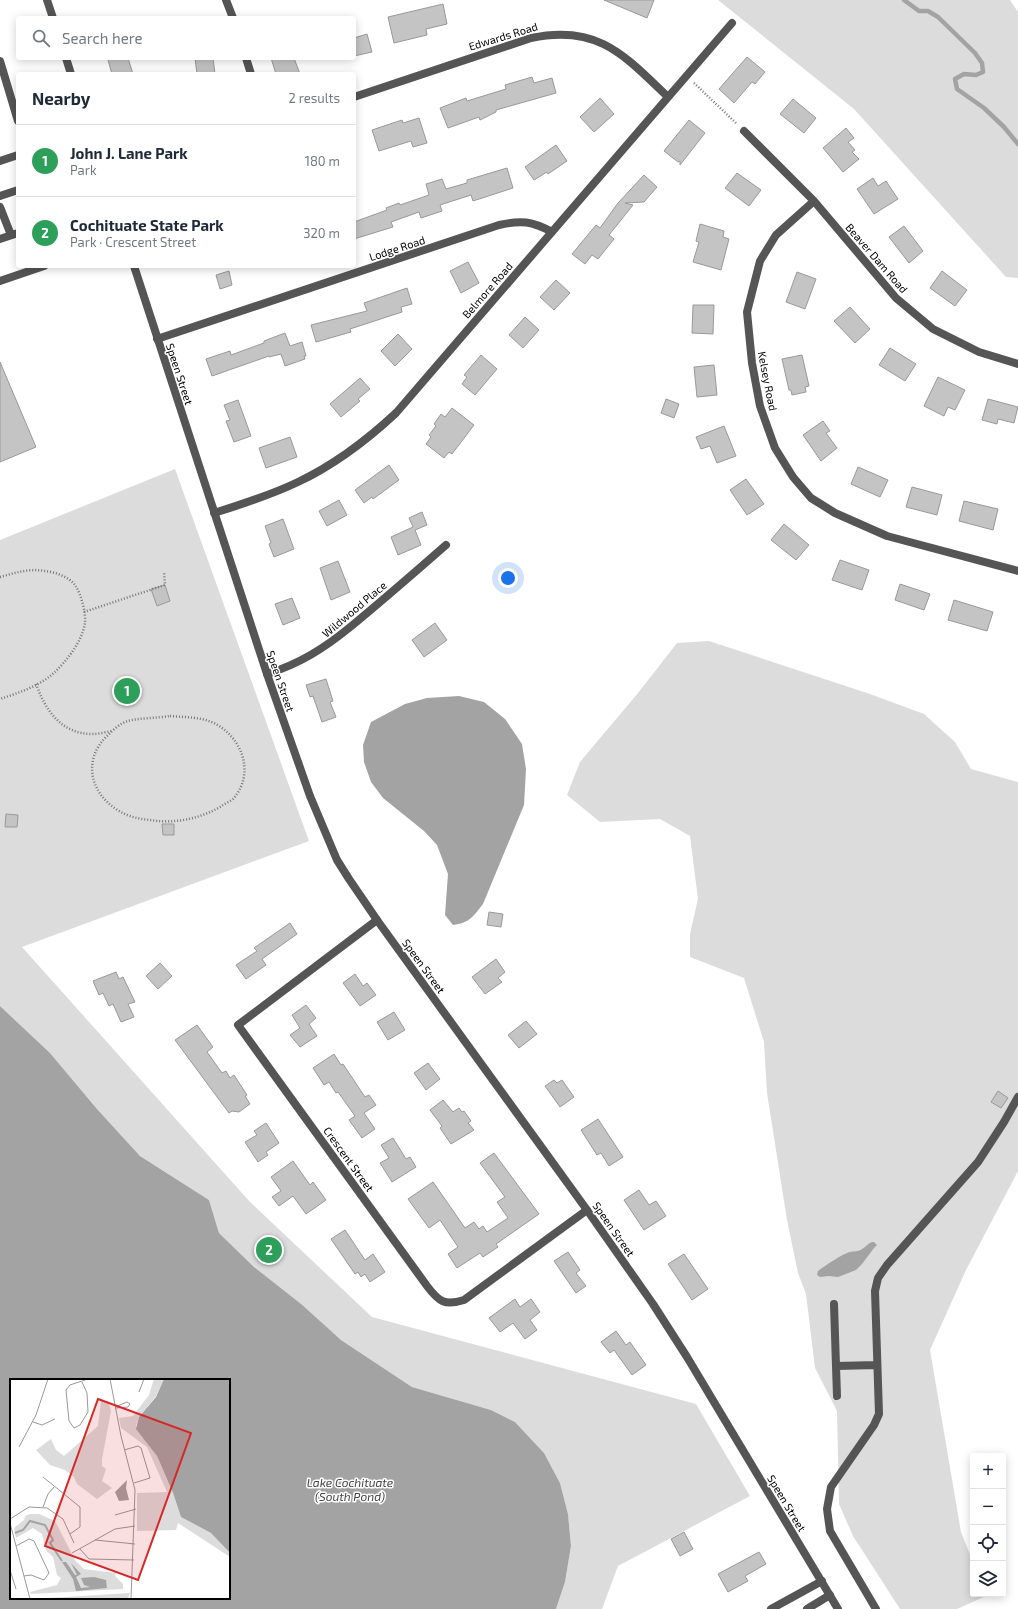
<!DOCTYPE html>
<html lang="en">
<head>
<meta charset="utf-8">
<style>
	body { margin:0; font-family:"Exo 2",sans-serif; background:#f2f2f3; color:#1f2937 }
	.controls { position:absolute; right:12px; bottom:12px; display:grid; overflow:hidden; border-radius:4px; box-shadow:0 2px 10px #0003 }
	.controls button { width:36px; height:36px; display:grid; place-items:center; padding:0; border:0; border-bottom:1px solid #e0e1e3; background:#fff; color:#1f2937; font:20px sans-serif }
	.you { position:absolute; left:508px; top:578px; width:14px; height:14px; margin:-10px; border:3px solid #fff; border-radius:50%; background:#1a73e8; box-shadow:0 0 0 6px #1a73e833 }
	.badge { display:grid; place-items:center; width:26px; height:26px; border-radius:50%; background:#7c3aed; color:#fff; font-size:13px; font-weight:700 }
	.pin { position:absolute; translate:-50% -50%; border:2px solid #fff; box-shadow:0 1px 4px #0006 }
	.list { margin:0; padding:0; list-style:none }
	h2 { display:flex; justify-content:space-between; align-items:center; height:52px; margin:0; padding:0 16px; font-size:17px }
	h2 small { font-size:13px; font-weight:400; color:#747a83 }
	.list li { display:grid; grid-template-columns:26px 1fr auto; gap:12px; align-items:center; box-sizing:border-box; height:72px; padding:0 16px; border-top:1px solid #e0e1e3 }
	.list b { display:block; font-size:15px; white-space:nowrap }
	.list p { margin:0; font-size:13px; white-space:nowrap; color:#747a83 }
	.list em { font-size:13px; font-style:normal; color:#747a83 }
	.icon { flex:none; width:22px; height:22px; fill:none; stroke:currentColor; stroke-width:2; stroke-linecap:round; stroke-linejoin:round }
	.map { position:relative; flex:none; width:1018px; height:1609px; overflow:hidden }
	.search { position:absolute; background:#fff; box-shadow:0 2px 10px #0003; left:16px; top:16px; width:340px; height:44px; display:flex; align-items:center; gap:10px; box-sizing:border-box; padding:0 14px; border-radius:4px; color:#747a83; font-size:15px }
	.panel { position:absolute; background:#fff; box-shadow:0 2px 10px #0003; left:16px; top:72px; width:340px; height:196px; border-radius:4px }
	.map>svg:first-child { display:block }
	.green { fill:#dcdcdc }
	.water { fill:#a3a3a3; fill-rule:evenodd }
	.lines { fill:none; stroke-linecap:round; stroke-linejoin:round }
	.stream { stroke:#a3a3a3; stroke-width:4.5 }
	.building { fill:#c4c4c4; stroke:#999 }
	.path { stroke:#777; stroke-width:2.5; stroke-dasharray:1 2; stroke-linecap:butt }
	.service { stroke:#555; stroke-width:8 }
	.minor { stroke:#555; stroke-width:8 }
	.tertiary { stroke:#555; stroke-width:8 }
	.labels { text-anchor:middle; dominant-baseline:central; stroke-width:3; stroke-linejoin:round; paint-order:stroke }
	.street-label { font-size:11px; fill:#000; stroke:#fff }
	.water-label { font-size:12px; font-style:italic; fill:#444; stroke:#fff }
	.inset-river { fill:none; stroke:#a3a3a3; stroke-width:2 }
	.inset-road { fill:none; stroke:#999; stroke-width:1 }
	.view { fill:#d62828; fill-opacity:0.15; stroke:#d62828; stroke-width:2 }
	.inset-edge { fill:none; stroke:#000; stroke-width:2 }
</style>
</head>
<body>
<div class="map">
<svg width="1018" height="1609" viewBox="0 0 1018 1609">
	<rect width="100%" height="100%" fill="#fff"/>
	<path class="green" d="M718,0H1010L1018,12V278L1006,277L854,109Z
		M175,469L309,841L22,947L250,1202L372,1317L696,1404L750,1496L618,1566L602,1609H556L565,1582L571,1546L568,1514L560,1483L544,1453L515,1422L491,1410L412,1387L341,1340L254,1267L219,1233L209,1200L140,1156L97,1109L50,1053L0,1006V540Z
		M709,641L870,694L924,714L955,742L971,769L1018,782V1171L966,1270L930,1350L961,1532L973,1562V1594H986V1596L957,1609H900L853,1536L839,1504L837,1411L815,1368L806,1294L798,1273L787,1220L767,1093L764,1042L744,978L690,957V934L698,899L690,836L660,819L600,822L567,795L580,762L638,693L677,643Z"/>
	<path class="water" d="M459,696L484,702L505,719L522,744L526,769L524,805L483,904C473,917 469,923 453,925L445,915L448,874L437,845L424,831L383,798L371,782L364,762L363,745L371,722L405,704L427,698Z
		M0,1006L50,1053L97,1109L140,1156L209,1200L219,1233L254,1267L301,1304L341,1340L412,1387L491,1410L515,1422L544,1453L560,1483L568,1514L571,1546L565,1582L556,1609H0ZM11,1380H229V1598H11Z
		M872,1242H874L877,1245L874,1248L862,1264L856,1270L838,1277L829,1276L820,1277L817,1275L818,1271C825,1266 842,1254 850,1252C854,1251 858,1252 862,1249C866,1247 867,1244 872,1242Z"/>
	<g class="lines">
		<path class="stream" d="M904,0L919,11H928L938,17L975,53L982,63L983,72L976,75L964,74L955,79L957,89L984,108L1004,127L1018,144"/>
	</g>
	<path class="building" d="M604,0H654L647,18Z
		M443,4L447,24L426,29L427,35L394,43L388,17Z
		M367,34L372,52L354,56V38Z
		M747,57L765,72L755,84L752,82L734,103L719,89Z
		M114,58H128L133,74H112L108,60Z
		M195,58H213L215,74H197Z
		M271,58H294L300,74H276Z
		M532,77L534,83L552,78L556,93L496,110V112L480,120L479,117L448,128L440,108L466,98L467,101L506,89L505,85Z
		M600,98L614,114L594,132L580,117Z
		M793,99L816,118L804,133L780,114Z
		M419,118L427,143L413,147L411,141L379,151L372,130L402,120L403,123Z
		M689,120L705,133L680,165V161L678,162L664,151Z
		M846,128L854,138L848,142L855,150L852,152L859,159L843,172L823,148Z
		M556,145L567,161L548,174L547,172L534,180L525,167Z
		M507,168L513,188L473,201L471,195L440,205L442,211L421,218L419,212L391,222L393,227L354,239V222L387,210L386,208L399,203L400,205L429,195L426,184L442,179L446,189L467,183V180Z
		M737,173L761,190L749,206L725,188Z
		M644,175L657,187L644,202L625,203L633,205L609,235L614,239L598,259L592,255L585,264L572,254L596,225L600,228L618,203Z
		M873,178L878,186L886,181L898,199L874,214L857,189Z
		M700,224L724,231L723,237L729,239L721,270L693,262L699,242L696,241Z
		M904,226L923,251L909,263L889,237Z
		M468,262L479,283L461,293L450,271Z
		M229,271L232,285L220,289L216,275Z
		M942,271L967,290L955,306L930,288Z
		M797,272L816,279L805,309L786,302Z
		M556,280L570,293L554,310L540,297Z
		M407,288L412,304L401,307L402,312L350,329L351,332L316,342L311,325L367,311L364,303Z
		M693,305H714L713,334L692,333Z
		M850,307L870,329L855,343L834,321Z
		M525,317L539,330L523,348L509,335Z
		M285,333L290,346L302,342L306,356H304L305,359L285,366L281,354L269,357V356L212,376L206,359L230,351L231,355L264,343V341Z
		M398,334L412,349L395,366L381,351Z
		M890,348L916,364L905,381L879,365Z
		M481,355L497,369L475,395L462,384L467,377L464,375Z
		M802,355L809,386L805,387L806,392L792,395L791,390H789L782,359Z
		M0,362L36,447L0,462Z
		M714,365L717,395L697,397L694,367Z
		M938,377L965,390L955,410L948,407L944,416L924,406Z
		M360,378L370,389L358,399L360,401L341,417L330,404Z
		M666,399L679,404L674,418L661,413Z
		M988,399L1018,407L1014,423L998,419L997,424L982,420Z
		M238,400L251,436L234,442L226,421L230,420L224,405Z
		M452,408L474,425L452,454L449,452L444,458L426,444L431,437L429,435L436,426L434,424L441,414L445,417Z
		M823,421L830,431L826,433L837,448L821,461L803,435Z
		M724,426L736,456L717,463L710,446L701,449L696,437Z
		M290,437L297,457L266,468L259,448Z
		M389,465L399,480L373,499L372,497L364,503L355,490Z
		M858,467L888,480L880,497L851,484Z
		M746,479L764,504L747,515L730,490Z
		M912,487L942,495L937,515L906,507Z
		M339,500L347,515L327,526L319,511Z
		M964,501L998,509L993,530L959,521Z
		M422,512L427,525L415,530L421,545L398,555L391,537L413,527L409,518Z
		M283,519L294,549L274,557L269,544L271,543L265,526Z
		M784,524L809,545L796,560L771,540Z
		M840,560L869,570L862,590L832,580Z
		M338,561L350,592L331,600L320,568Z
		M900,584L930,594L924,610L895,600Z
		M165,585L170,601L157,606L151,589Z
		M292,598L300,618L283,625L275,604Z
		M954,600L993,612L987,631L948,620Z
		M435,623L447,640L424,657L412,640Z
		M326,679L333,701L330,702L336,717L322,722L313,696L310,697L306,685Z
		M6,814L18,815L17,827H5Z
		M162,824H174V835H163Z
		M489,912L503,914L501,927L487,925Z
		M290,923L297,934L262,959L266,965L246,979L236,965L257,951L254,948Z
		M496,959L505,972L498,978L502,982L485,994L472,977Z
		M160,963L172,976L158,989L146,976Z
		M116,972L119,979L123,977L135,1002L128,1004L134,1017L121,1022L113,1004L109,1006L103,993L99,995L93,981Z
		M355,974L363,986L367,983L376,995L360,1006L343,983Z
		M306,1005L316,1018L309,1024L317,1036L300,1047L290,1035L300,1028L292,1015Z
		M394,1012L405,1030L388,1040L377,1022Z
		M526,1021L537,1034L519,1048L508,1035Z
		M197,1025L213,1047L207,1052L222,1073L226,1071L230,1078L234,1075L247,1095L245,1096L250,1104L239,1112L232,1111L229,1113L175,1040Z
		M334,1054L341,1065L343,1064L365,1097L369,1095L376,1105L364,1113L375,1129L362,1138L349,1120L355,1116L338,1092L336,1093L329,1082L324,1085L313,1068Z
		M428,1063L440,1079L426,1090L414,1073Z
		M554,1080L557,1083L562,1080L574,1097L560,1107L545,1086Z
		M998,1091L1008,1098L1001,1108L991,1102Z
		M443,1100L453,1112L459,1108L462,1112L464,1111L471,1121L468,1123L474,1130L451,1144L440,1128L442,1126L430,1110Z
		M598,1119L623,1157L609,1166L601,1153L597,1155L581,1130Z
		M266,1123L279,1143L266,1152L268,1155L258,1162L245,1142L257,1135L254,1131Z
		M393,1138L406,1159L410,1157L416,1167L392,1182L380,1163L389,1158L381,1145Z
		M494,1153L539,1214L496,1244L498,1247L483,1257L480,1253L457,1268L448,1254L458,1247L440,1220L429,1228L408,1199L433,1182L465,1228L474,1222L479,1229L483,1226L487,1232L508,1218L497,1202L505,1197L480,1163Z
		M293,1161L310,1185L313,1182L326,1200L306,1214L293,1196L279,1206L272,1197L281,1191L271,1177Z
		M639,1190L649,1205L656,1201L666,1216L644,1230L624,1200Z
		M345,1230L365,1260L373,1254L385,1272L370,1282L365,1274L361,1277L358,1272L355,1274L331,1239Z
		M568,1252L580,1270L576,1273L586,1286L576,1293L554,1261Z
		M684,1254L708,1289L692,1300L668,1264Z
		M515,1299L520,1307L531,1299L540,1312L530,1320L537,1330L525,1339L513,1323L500,1332L489,1318Z
		M616,1331L626,1345L630,1342L646,1365L632,1375L614,1350L610,1353L601,1342Z
		M684,1532L693,1549L680,1556L671,1539Z
		M759,1552L766,1564L745,1576L748,1581L728,1592L718,1574Z"/>
	<g class="lines">
		<path class="path" d="M694,83L737,124
			M0,577C15,573 29,568 45,571C55,572 69,577 75,585C81,594 86,612 85,623C82,642 67,660 55,672C40,686 18,693 0,699
			M84,612L165,585L164,572
			M36,684C46,711 61,734 93,734C99,734 106,732 112,731
			M170,716C182,717 194,717 206,720C239,730 258,771 233,799C229,802 224,804 220,807C199,819 174,824 150,820C138,819 126,816 116,809C90,792 83,760 106,737C112,731 120,723 128,721C138,718 158,718 170,716Z"/>
		<path class="service" d="M226,0L233,18
			M246,58L251,74
			M0,61L18,121
			M0,161L18,155
			M0,196L18,190
			M0,207L11,235
			M0,239L18,233
			M0,281L44,266
			M834,1304L836,1366
			M837,1396L836,1366L877,1365
			M876,1609L830,1531L827,1509L831,1487L874,1425L879,1414L875,1291L878,1278L887,1265L978,1162L1004,1122L1018,1097"/>
		<path class="minor" d="M354,97L531,38C598,24 624,55 668,97
			M744,131L814,201L896,298L933,329L979,352L1018,364
			M814,201L776,235L760,261L747,312L752,363L760,406L775,448L793,477L811,498L835,513L887,536L1018,571
			M157,339L499,225C521,220 532,221 552,232
			M214,513C243,504 271,495 298,482C334,465 367,440 396,413L732,23
			M267,674C299,664 323,649 349,628C382,601 414,573 446,545
			M377,920L238,1025L427,1286C439,1302 445,1306 464,1300L587,1210
			M771,1609L822,1581
			M807,1609L830,1595"/>
		<path class="tertiary" d="M47,0L53,18
			M66,58L71,74
			M134,266L267,674L310,796L337,860L349,879L377,920L587,1210L653,1304L687,1357L838,1609"/>
	</g>
	<g class="labels">
		<g class="street-label">
			<text transform="translate(503 36) rotate(-17)">Edwards Road</text>
			<text transform="translate(397 248) rotate(-18)">Lodge Road</text>
			<text transform="translate(877 258) rotate(49)">Beaver Dam Road</text>
			<text transform="translate(487 290) rotate(-49)">Belmore Road</text>
			<text transform="translate(180 374) rotate(72)">Speen Street</text>
			<text transform="translate(768 381) rotate(79)">Kelsey Road</text>
			<text transform="translate(354 609) rotate(-40)">Wildwood Place</text>
			<text transform="translate(281 681) rotate(71)">Speen Street</text>
			<text transform="translate(424 966) rotate(54)">Speen Street</text>
			<text transform="translate(349 1159) rotate(54)">Crescent Street</text>
			<text transform="translate(614 1229) rotate(55)">Speen Street</text>
			<text transform="translate(787 1503) rotate(59)">Speen Street</text>
		</g>
		<g class="water-label">
			<text x="350" y="1482">Lake Cochituate<tspan x="350" dy="14">(South Pond)</tspan></text>
		</g>
	</g>
	<g transform="translate(10 1379)">
		<rect width="220" height="220" fill="#fff"/>
		<path d="M144,0H154L146,17L129,38L126,47L147,77L163,114L171,138L201,154L220,174V178L168,144L166,151L127,152V114L157,113L137,68L111,49L109,39L123,37L139,16ZM91,22H98L101,32L92,80V87L96,90L92,102L102,109L87,120L67,105L64,98L55,91L40,86L26,71L41,60L46,71L54,77L88,47ZM20,135H29L45,142L65,181L74,190L106,194L105,197L113,205V210L21,215L20,213L47,206L51,199L47,196L43,178L36,171L32,155L23,149L6,159L4,149L14,141L15,137ZM120,214L118,220H22Z" fill="#dcdcdc"/>
		<path d="M154,0H220V174L201,154L171,138L163,114L147,77L126,50L129,38L146,18ZM117,101L116,109L119,121L109,122L105,113ZM52,183H56L65,196H67L61,184L71,195L66,198L71,209L80,208L74,206L71,199L84,198L96,201L97,209L66,212L63,200Z" fill="#a3a3a3"/>
		<path class="inset-river" d="M5,154L13,151L20,142L35,146L43,161L40,164L52,182"/>
		<path class="inset-road" d="M100,0L111,57L125,111L121,220M72,3L77,14L78,33L70,46L64,49L59,42L56,11L60,6L78,0M129,13L134,0M105,28L117,23L120,25L118,28L105,29M23,43L32,46L45,40M9,68L26,36L38,0M114,71L128,67L131,69L140,99L124,104M33,98L70,128V148L60,155M33,128L38,115L44,108M105,136L126,130M0,140L19,128L37,129L53,140L64,164M0,144L20,220M85,161L125,165M6,167L19,160L24,162L39,194L34,201L21,196L14,197M70,170L79,180L124,181M62,174L105,150L125,147M0,191L6,210"/>
		<path class="view" d="M88,20L181,54L128,201L35,167Z"/>
		<rect width="220" height="220" class="inset-edge"/>
	</g>
</svg>
<div class="controls">
<button>+</button>
<button>−</button>
<button><svg class="icon" aria-label="locate" viewBox="0 0 24 24"><circle cx="12" cy="12" r="6"/><path d="M12 2v4M12 18v4M2 12h4M18 12h4"/></svg></button>
<button><svg class="icon" aria-label="layers" viewBox="0 0 24 24"><path d="M12 4l9 5-9 5-9-5zM3 14l9 5 9-5"/></svg></button>
</div>
<div class="you"></div>
<div class="pin badge" style="left:127px;top:691px;background:#2e9e5b">1</div>
<div class="pin badge" style="left:269px;top:1250px;background:#2e9e5b">2</div>
<div class="search"><svg class="icon" aria-label="search" viewBox="0 0 24 24"><circle cx="10" cy="10" r="6"/><path d="M15 15l6 6"/></svg>Search here</div>
<section class="panel">
<h2>Nearby<small>2 results</small></h2>
<ul class="list">
<li><span class="badge" style="background:#2e9e5b">1</span><div><b>John J. Lane Park</b><p>Park</p></div><em>180 m</em></li>
<li><span class="badge" style="background:#2e9e5b">2</span><div><b>Cochituate State Park</b><p>Park · Crescent Street</p></div><em>320 m</em></li>
</ul>
</section>
</div>
</body>
</html>
